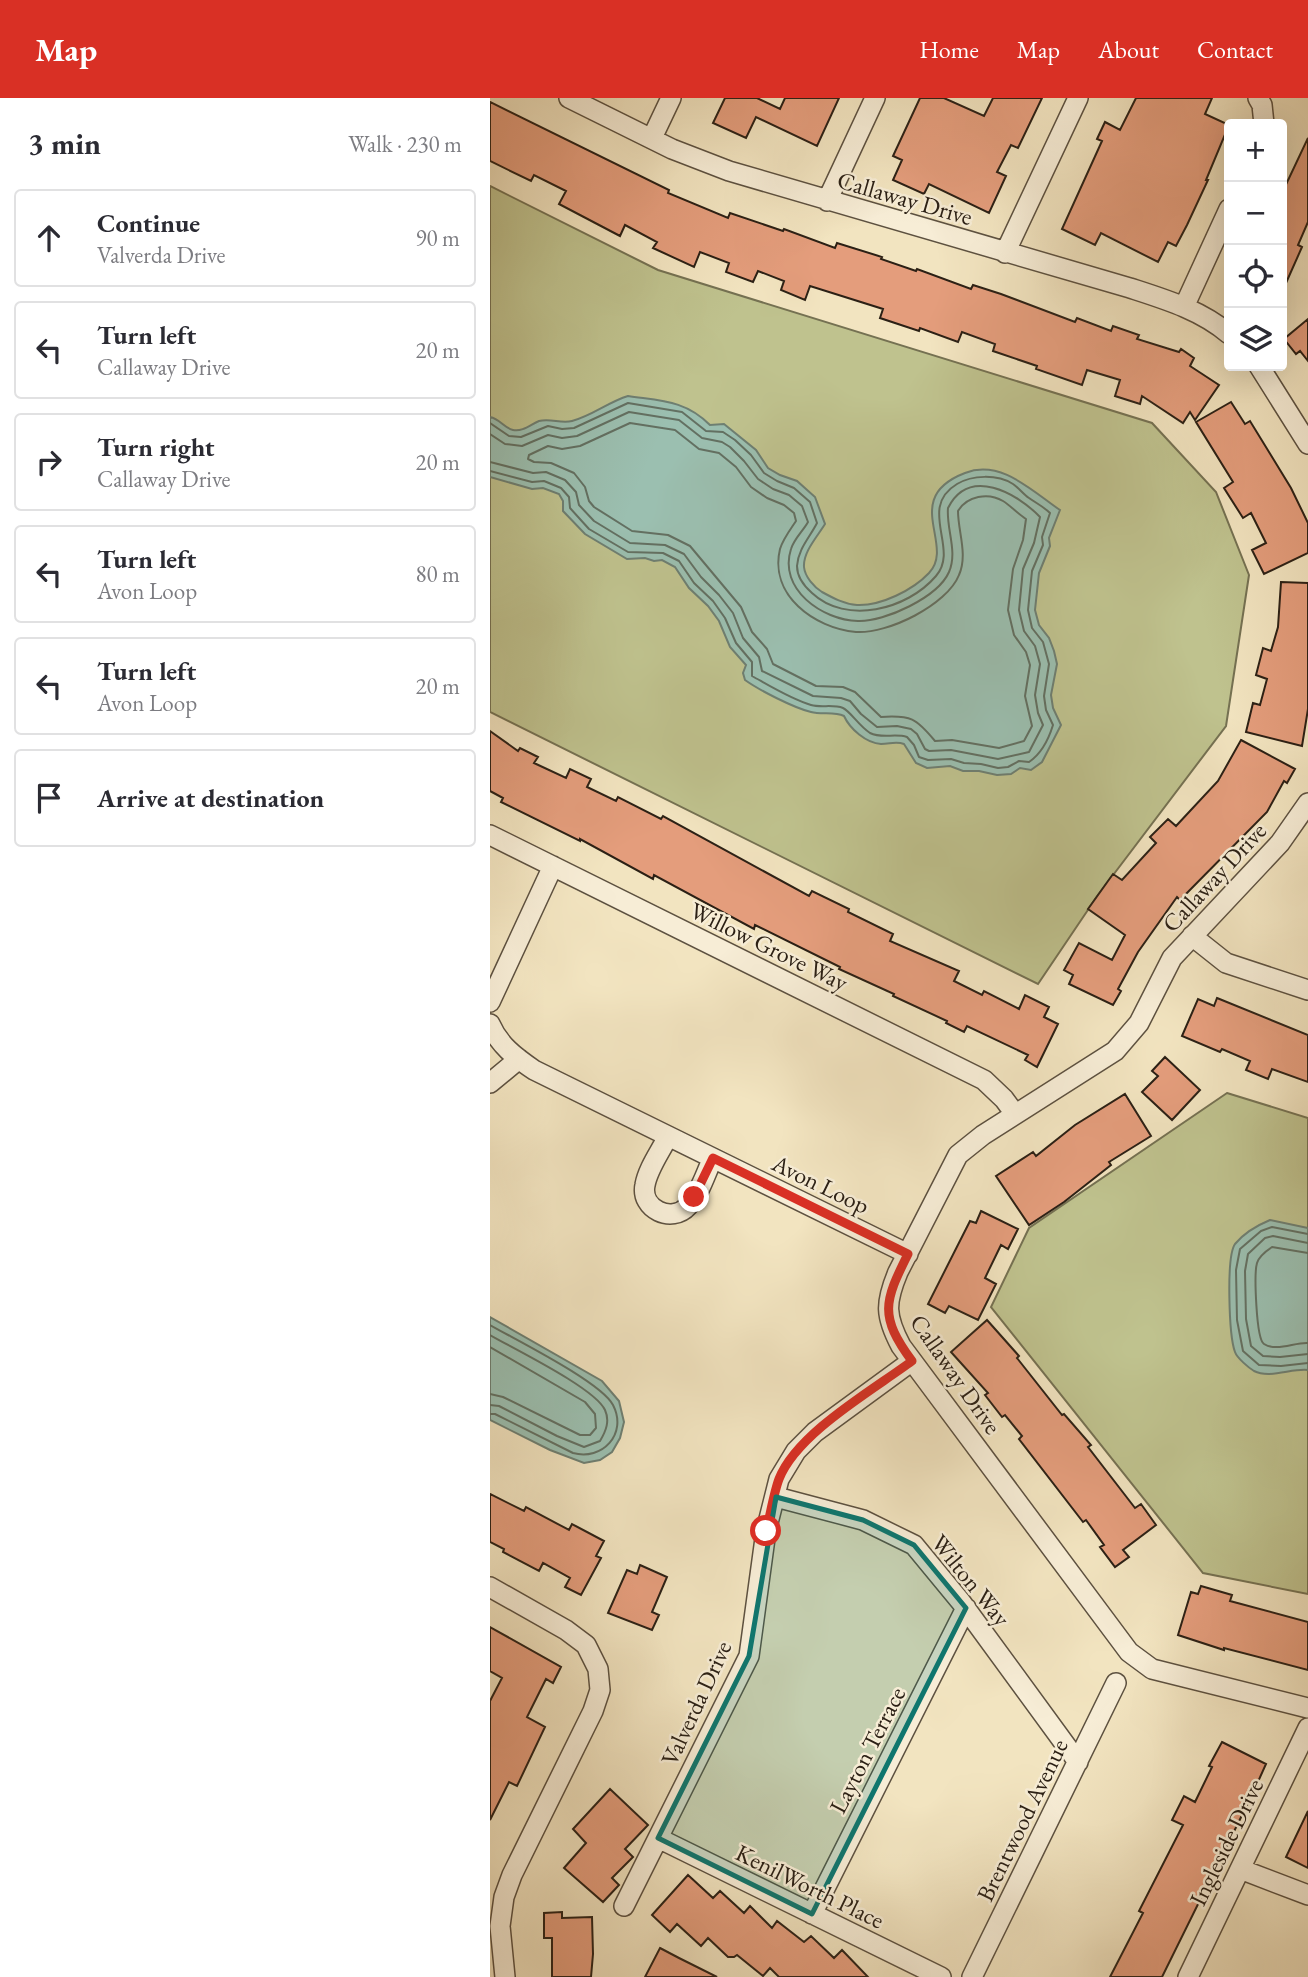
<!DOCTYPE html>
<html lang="en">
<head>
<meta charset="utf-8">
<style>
	body { margin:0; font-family:"EB Garamond",serif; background:#f7f7f7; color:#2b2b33 }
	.controls { position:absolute; right:21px; top:21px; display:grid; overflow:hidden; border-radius:7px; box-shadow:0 7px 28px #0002 }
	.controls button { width:63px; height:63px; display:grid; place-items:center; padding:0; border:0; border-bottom:2px solid #e1e1e2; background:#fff; color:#2b2b33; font:35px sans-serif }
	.stop { position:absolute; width:21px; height:21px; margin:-16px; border:5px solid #d93025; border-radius:50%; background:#fff }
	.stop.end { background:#d93025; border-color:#fff; box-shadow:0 2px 7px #0008 }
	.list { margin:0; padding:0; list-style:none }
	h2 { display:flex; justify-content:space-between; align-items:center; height:91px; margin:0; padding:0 28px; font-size:30px }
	h2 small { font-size:23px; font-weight:400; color:#7c7c81 }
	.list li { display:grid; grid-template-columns:46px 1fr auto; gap:21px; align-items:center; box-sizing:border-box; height:98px; margin:0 14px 14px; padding:0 14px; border:2px solid #e1e1e2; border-radius:7px }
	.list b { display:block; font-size:26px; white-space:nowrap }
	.list p { margin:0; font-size:23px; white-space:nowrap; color:#7c7c81 }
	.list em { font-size:23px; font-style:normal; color:#7c7c81 }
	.icon { flex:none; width:38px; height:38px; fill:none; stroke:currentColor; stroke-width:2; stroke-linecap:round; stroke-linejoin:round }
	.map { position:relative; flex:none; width:818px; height:1879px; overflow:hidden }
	header { display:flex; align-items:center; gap:42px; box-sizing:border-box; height:98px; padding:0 35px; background:#d93025; color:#fff }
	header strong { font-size:33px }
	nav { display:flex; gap:38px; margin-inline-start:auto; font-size:24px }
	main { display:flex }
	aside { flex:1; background:#fff }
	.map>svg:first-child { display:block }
	.green { fill:#bfc28e; stroke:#757152; stroke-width:2 }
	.water { fill:#9bbfb0; stroke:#6e7f72; stroke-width:2 }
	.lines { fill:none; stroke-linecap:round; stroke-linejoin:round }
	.shore { stroke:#637062; stroke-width:2 }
	.building { fill:#e49d7c; stroke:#2b2015; stroke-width:2 }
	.minor-casing { stroke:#5d5140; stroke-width:22 }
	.minor { stroke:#f7edd6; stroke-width:19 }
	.route { stroke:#d93025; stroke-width:9 }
	.marked { fill:#0f766e; fill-opacity:0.2; stroke:#0f766e; stroke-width:5; stroke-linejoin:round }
	.labels { text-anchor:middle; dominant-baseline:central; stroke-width:5; stroke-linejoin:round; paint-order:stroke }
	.street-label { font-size:24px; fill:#2b2015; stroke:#f7edd6 }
</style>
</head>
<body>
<header>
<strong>Map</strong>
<nav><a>Home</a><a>Map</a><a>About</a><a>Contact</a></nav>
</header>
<main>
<aside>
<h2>3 min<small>Walk · 230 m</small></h2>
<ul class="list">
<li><svg class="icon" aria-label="ahead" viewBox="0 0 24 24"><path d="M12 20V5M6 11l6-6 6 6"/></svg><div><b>Continue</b><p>Valverda Drive</p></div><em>90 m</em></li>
<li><svg class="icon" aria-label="left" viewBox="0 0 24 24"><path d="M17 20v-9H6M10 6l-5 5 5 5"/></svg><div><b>Turn left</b><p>Callaway Drive</p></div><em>20 m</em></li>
<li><svg class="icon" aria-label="right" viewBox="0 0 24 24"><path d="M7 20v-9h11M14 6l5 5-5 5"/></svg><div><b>Turn right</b><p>Callaway Drive</p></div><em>20 m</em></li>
<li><svg class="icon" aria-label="left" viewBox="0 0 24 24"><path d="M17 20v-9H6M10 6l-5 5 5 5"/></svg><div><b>Turn left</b><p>Avon Loop</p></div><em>80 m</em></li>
<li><svg class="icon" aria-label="left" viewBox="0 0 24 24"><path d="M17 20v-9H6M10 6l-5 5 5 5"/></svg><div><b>Turn left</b><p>Avon Loop</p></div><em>20 m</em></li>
<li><svg class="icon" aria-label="arrive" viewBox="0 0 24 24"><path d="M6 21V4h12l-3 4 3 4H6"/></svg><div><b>Arrive at destination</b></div></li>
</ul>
</aside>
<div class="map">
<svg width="818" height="1879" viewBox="0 0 818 1879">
	<rect width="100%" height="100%" fill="#f2e4c0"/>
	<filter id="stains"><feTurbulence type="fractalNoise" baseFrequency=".00286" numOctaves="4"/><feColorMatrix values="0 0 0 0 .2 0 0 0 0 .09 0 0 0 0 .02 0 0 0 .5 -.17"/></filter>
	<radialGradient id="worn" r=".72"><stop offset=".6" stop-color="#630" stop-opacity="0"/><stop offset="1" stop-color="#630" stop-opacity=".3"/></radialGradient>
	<path class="green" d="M0,88L168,172L662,325L726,394L759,477L736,628L608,797L548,886L0,614Z
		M737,995L818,1020V1496L713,1475L501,1209L539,1130Z"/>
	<path class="water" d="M138,298C171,303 195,302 220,327L234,326L266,352L278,370L290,377L307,383L325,399L335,426C327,439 313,454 314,469C315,479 324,489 332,494C343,500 354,506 367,507C391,508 423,492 439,475C466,447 410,400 475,375C511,361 542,393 570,412L559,440L560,448L549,475L545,512L549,527L559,540L564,553L567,566L561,597L563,610L571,627L552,664L541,672L530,670L521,676L507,677L489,673H473L460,668L437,670L426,665L414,646C406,643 400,646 391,646C376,645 360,631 354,618C344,613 332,617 321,614C304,610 269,592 255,582L253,575L256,567L240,549L229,523L218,508L199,490L185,469L172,462L164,463L155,460L137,461L95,436L73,413V403L69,396L53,390L42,391L0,379V319C10,321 14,330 23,332C33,334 41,326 49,323C61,320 71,326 82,323C102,318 118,304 138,298Z
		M780,1122L818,1130V1272C802,1270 780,1281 764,1273C759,1270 747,1260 745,1254C739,1238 736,1159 745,1146C754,1135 768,1127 780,1122Z
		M0,1219L112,1283L129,1303L134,1324L130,1340L122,1354L110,1362L94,1365L60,1352L0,1322Z"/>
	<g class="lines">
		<path class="shore" d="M0,325L19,338L31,339L58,328L72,331L84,330L138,305L192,314L216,333L233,334L245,342L261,357L274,375L287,383L304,390L320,404L327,425C320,439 308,451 307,468C307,478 314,488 322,495C356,527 417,512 446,478C470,451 427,410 467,386C482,377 507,376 523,386C529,390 533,396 539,400C546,405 554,409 560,415L552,439L553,447L542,473L538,512L542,530L553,544L559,566L554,598L556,612L563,627C559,640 551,656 539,664L529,663L518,669L508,670L491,666L474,665L461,661L438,662L429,659L424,647L417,639C405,635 392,641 380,635C369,628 360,613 353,610C343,606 331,610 321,607C301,601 280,588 262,578V564L246,545L235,520L223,503L204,485L189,463L173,455L138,454L99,431L80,410L79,399L71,390L54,383L42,384L0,373
			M140,325L185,332L209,351L229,355L246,369L261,389L277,400L294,407L304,415L306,423C300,432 293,441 290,451C279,497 324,530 366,534C398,536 457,507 469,477C478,456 468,434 468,413C477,398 498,394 513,403C521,408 528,416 536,421L533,442L523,471L518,512L524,537L536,554L540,567L535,598L542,628L534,643L509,650L462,642L445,643C426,620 421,617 391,619L365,594L353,589L326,588L283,566L277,551L262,534L251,509L200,448L178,437L142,433L104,409L99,403L95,389L84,375L61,365L44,364L38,361L39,357L58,348L72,351L90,348Z
			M0,336L15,346L32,348L58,337L72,340L87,338L139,314L189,322L212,340L232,344L240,349L254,363L268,381L283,391L299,397L312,408L318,424C313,433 304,441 301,451C288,491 332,522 368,523C395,524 448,499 459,474C468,453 456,431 458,410C479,368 527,395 550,419L544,445L533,471L529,512L534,533L545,548L550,566L545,597L548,615L553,627L539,654L508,661L461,652L439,653L435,651L427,636L421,631L407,628L387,629L371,616L360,603L351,600L323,598L272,573L269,559L253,540L243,515L229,497L211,479L194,456L175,447L140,445L104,423L89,407L86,394L75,382L56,374L43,375L0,364
			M818,1136L782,1129L771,1133L750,1151L746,1172L747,1222L753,1253L769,1267L791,1268L818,1265
			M818,1145L783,1138L775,1140L758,1156L755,1173L756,1221L761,1248L773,1258L790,1259L818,1256
			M818,1155L782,1149C776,1153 769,1158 767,1165C764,1175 766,1241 774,1246C786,1254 805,1244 818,1245
			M0,1227C26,1242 111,1284 123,1307C138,1336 112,1363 83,1355L5,1316H0
			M0,1237C24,1251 105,1290 115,1312C120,1323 116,1333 110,1343L94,1349L67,1338L9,1308L0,1307
			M0,1249L95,1304L105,1316L106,1330L100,1337H90L13,1299L0,1296"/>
	</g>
	<path class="building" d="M235,0H267L290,11L295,0H349L327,48L266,19L256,40L223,25Z
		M430,0H454L494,18L503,0H552L528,50L521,47L507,74L516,78L499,115L439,86L434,96L403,82L412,62L403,58Z
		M646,0H722L715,16L739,27L716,82H718L697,127L686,148L678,144L668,164L611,135L605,147L572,131L612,43L607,41L615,24L630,32Z
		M0,4L179,92L178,95L238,120L240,115L293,133L294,131L345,150L347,145L392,159L391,161L426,173L427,171L481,191L483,187L511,196L585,224L587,220L621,233L623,228L649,237L647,241L689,254L691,251L704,260L700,268L729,287L705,322L700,314L693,325L652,298L650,306L625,298L630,282L597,272L592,287L546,271L547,268L503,253L505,246L472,234L468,244L430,230L429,233L390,220L393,211L320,188L315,202L291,192L294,183L268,173L263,184L236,174L239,165L210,154L204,169L163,150L167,144L135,127L130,138L69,106L76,93L44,77L41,83L0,63Z
		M818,40V124L808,147L812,149L792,194V95Z
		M818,221V263L810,253L806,256L794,241Z
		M741,304L755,326L760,323L801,390L818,425V455L774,476L762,452L776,445L761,415L753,420L734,390L743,384L706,324Z
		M791,484L818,485V611L812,648L756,634L763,605L770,607L777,581L766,577L773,550L781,553L788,529Z
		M0,633L28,653L30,650L48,659L44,665L76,680L80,671L101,681L97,689L126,703L128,699L171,721L173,718L319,798L322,793L359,811L358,814L403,836L400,843L469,873L464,883L492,897L494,893L529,911L535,897L559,909L554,919L568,926L547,969L535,962L538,957L477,928L474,934L456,925L457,923L403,898L404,896L349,871L350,869L265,827L264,831L164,777L163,781L90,741V743L11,704L13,700L0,693Z
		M751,642L805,671L797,685L794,683L777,714L690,802L687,799L648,854L628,891L631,893L623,907L579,886L583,877L574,872L589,845L622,862L635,837L598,811L623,776L632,782L666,745L660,739L678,721L686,728L728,683Z
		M727,900L818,937V984L782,971L778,981L756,972L760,963L732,951L730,954L692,938L708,901L724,908Z
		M675,959L710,992L682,1022L652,994L668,978L662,973Z
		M635,996L661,1038L619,1064L621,1067L574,1104L539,1127L506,1078L543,1054L546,1058L585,1027Z
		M491,1113L528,1131L518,1151L511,1147L495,1180L506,1186L488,1222L459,1208L455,1215L438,1206L480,1123L486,1125Z
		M497,1222L529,1258L527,1260L572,1317L574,1316L601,1347L598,1349L645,1410L651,1406L666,1427L633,1452L639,1459L625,1469L610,1449L614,1447L596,1422L593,1424L529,1341L532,1338L515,1317L512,1319L495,1297L498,1295L461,1254Z
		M0,1396L34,1413L36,1409L79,1432L82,1426L114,1443L106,1458L111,1460L91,1497L75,1489L80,1480L53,1465L49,1473L13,1454L14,1451L0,1444Z
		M150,1467L177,1479L162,1514L169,1517L162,1532L118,1515L137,1472L147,1476Z
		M711,1488L742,1497L740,1503L818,1524V1572L734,1550V1552L688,1537L701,1494L708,1496Z
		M0,1529L71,1569L63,1585L56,1581L37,1619L55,1629L27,1688L19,1684L0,1722V1603L12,1580L0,1573Z
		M732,1644L776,1666L762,1697L672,1879H620L653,1815L649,1813L693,1727L682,1722L694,1698L705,1704L722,1669L719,1668Z
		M120,1691L158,1727L135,1751L143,1759L122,1780L129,1787L113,1804L74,1770L96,1745L83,1731Z
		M818,1713V1770L796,1759Z
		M198,1777L223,1800L230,1793L254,1815L260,1808L282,1830L287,1823L314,1844L321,1838L344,1860L352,1852L378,1879H289L280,1870L273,1878L247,1857L244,1859H238L218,1840L211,1848L187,1826L180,1834L162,1817Z
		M72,1814V1820L102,1819L103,1856L101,1879H62V1840H54V1815Z
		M170,1850L189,1860L227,1879H155Z"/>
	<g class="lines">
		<g class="minor-casing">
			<path id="minor" d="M79,0L182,51L239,73L640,190C674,201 711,212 739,236
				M768,0L772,7L774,26
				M162,40L181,0
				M337,103L385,0
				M515,155L588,0
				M694,209L739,111
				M769,268L818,346
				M818,705L790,745L682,860L649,925L625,953L493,1037L468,1057L408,1174C395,1205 395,1218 411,1248L639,1554L662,1571L818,1610
				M0,737L494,982L514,1001L525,1016
				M702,838L736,865L818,892
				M0,904L63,768
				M0,926C9,947 25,959 44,972L418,1156
				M0,985L29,961
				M178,1038C171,1053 158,1070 155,1087C150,1111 182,1126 198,1108C210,1096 216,1074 223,1060
				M286,1399L373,1422L424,1447L471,1504L588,1664
				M0,1489L76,1532L96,1547L108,1571L110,1592L103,1613L22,1777L14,1799L10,1828L15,1879
				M168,1740L451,1879
				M750,1771L818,1797
				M134,1808L259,1558L276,1433L289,1381L306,1353L325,1334L422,1263
				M322,1816L476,1510
				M482,1879L626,1585
				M698,1879L818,1630"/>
		</g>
		<use href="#minor" class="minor"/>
	</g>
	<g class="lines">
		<path class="route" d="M204,1099L223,1060L418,1156C394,1204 389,1218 422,1263C383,1292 307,1335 289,1381C284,1394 280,1418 276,1433"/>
	</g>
	<path class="marked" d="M286,1399L373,1422L424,1447L476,1510L322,1816L168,1740L259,1558Z"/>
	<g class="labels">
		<g class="street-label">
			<text transform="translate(415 100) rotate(16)">Callaway Drive</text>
			<text transform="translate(724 779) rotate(-47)">Callaway Drive</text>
			<text transform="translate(279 848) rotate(26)">Willow Grove Way</text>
			<text transform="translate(331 1086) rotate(26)">Avon Loop</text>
			<text transform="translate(466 1276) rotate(55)">Callaway Drive</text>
			<text transform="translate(481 1482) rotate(51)">Wilton Way</text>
			<text transform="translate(206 1605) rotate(-65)">Valverda Drive</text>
			<text transform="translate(377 1652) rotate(-63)">Layton Terrace</text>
			<text transform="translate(532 1722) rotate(-64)">Brentwood Avenue</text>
			<text transform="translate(736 1744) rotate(-64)">Ingleside Drive</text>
			<text transform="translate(320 1788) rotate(26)">KenilWorth Place</text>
		</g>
	</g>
	<rect width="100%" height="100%" filter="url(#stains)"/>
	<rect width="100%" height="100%" fill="url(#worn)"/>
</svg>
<div class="controls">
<button>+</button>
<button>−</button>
<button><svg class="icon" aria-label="locate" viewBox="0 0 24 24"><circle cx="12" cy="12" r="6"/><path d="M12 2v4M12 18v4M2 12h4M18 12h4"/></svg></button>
<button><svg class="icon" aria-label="layers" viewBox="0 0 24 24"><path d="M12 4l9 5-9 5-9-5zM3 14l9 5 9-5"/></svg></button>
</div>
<div class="stop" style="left:276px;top:1433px"></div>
<div class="stop end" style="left:204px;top:1099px"></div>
</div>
</main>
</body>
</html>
